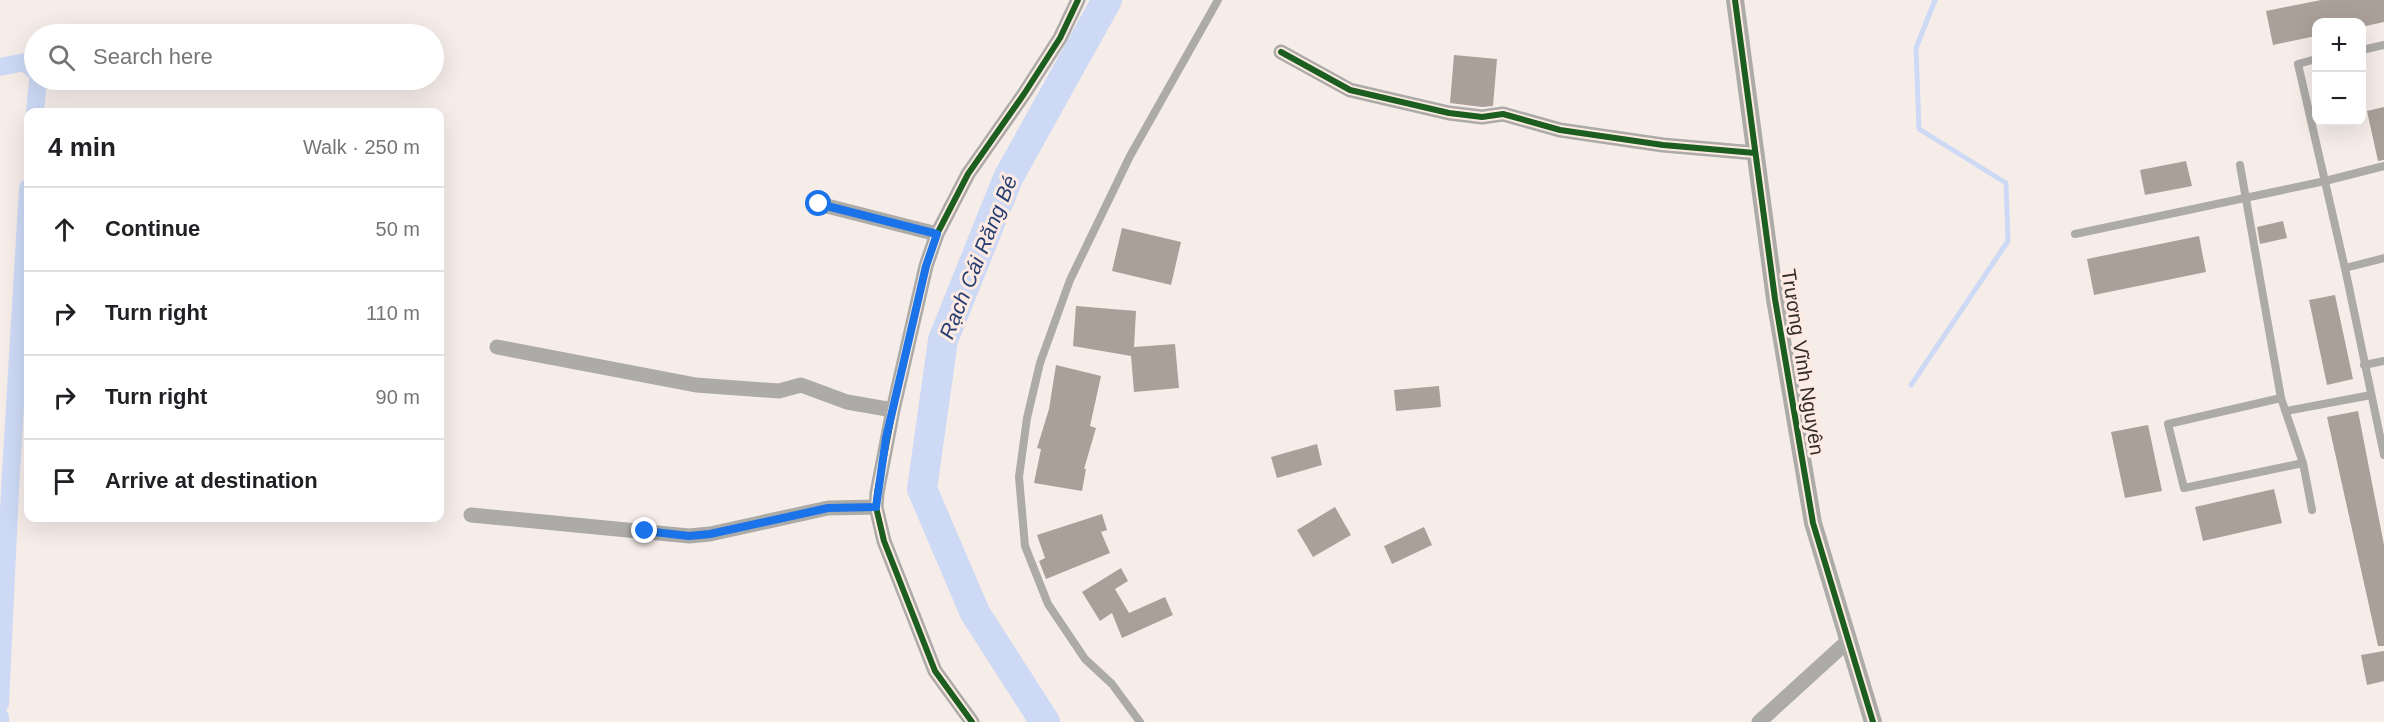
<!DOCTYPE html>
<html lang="en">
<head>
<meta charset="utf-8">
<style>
	body { margin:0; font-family:Arial,sans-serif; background:#f6f6f6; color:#202124 }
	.controls { position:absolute; right:18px; top:18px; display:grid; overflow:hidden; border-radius:12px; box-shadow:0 6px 24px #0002 }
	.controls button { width:54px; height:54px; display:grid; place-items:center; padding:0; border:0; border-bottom:2px solid #e0e0e0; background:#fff; color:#202124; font:30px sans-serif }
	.stop { position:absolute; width:18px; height:18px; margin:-14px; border:4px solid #1a73e8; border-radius:50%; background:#fff }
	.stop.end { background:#1a73e8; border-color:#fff; box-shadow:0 2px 6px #0008 }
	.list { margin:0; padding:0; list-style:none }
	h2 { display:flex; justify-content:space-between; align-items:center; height:78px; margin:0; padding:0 24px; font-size:26px }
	h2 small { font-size:20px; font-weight:400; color:#757577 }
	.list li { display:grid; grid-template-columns:39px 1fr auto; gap:18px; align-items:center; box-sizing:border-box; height:84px; padding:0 24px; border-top:2px solid #e0e0e0 }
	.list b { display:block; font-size:22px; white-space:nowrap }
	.list em { font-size:20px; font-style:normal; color:#757577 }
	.icon { flex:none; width:33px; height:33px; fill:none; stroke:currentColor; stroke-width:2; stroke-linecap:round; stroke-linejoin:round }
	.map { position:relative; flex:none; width:2384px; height:722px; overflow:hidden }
	.search { position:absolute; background:#fff; box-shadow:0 6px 24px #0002; left:24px; top:24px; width:420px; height:66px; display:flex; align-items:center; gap:15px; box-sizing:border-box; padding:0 21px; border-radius:33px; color:#757577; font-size:22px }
	.panel { position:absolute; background:#fff; box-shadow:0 6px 24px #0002; left:24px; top:108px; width:420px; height:414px; border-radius:12px }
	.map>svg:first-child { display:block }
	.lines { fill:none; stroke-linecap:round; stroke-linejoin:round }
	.stream { stroke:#cdd9f5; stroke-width:5 }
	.canal { stroke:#cdd9f5; stroke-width:18 }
	.river { stroke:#cdd9f5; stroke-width:30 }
	.building { fill:#ab9f99 }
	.service { stroke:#acaba8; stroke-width:8 }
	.minor { stroke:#acaba8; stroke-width:15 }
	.tertiary { stroke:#acaba8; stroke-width:18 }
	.cycleway-casing { stroke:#fceae3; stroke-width:10 }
	.cycleway { stroke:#1b5e20; stroke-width:6 }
	.route { stroke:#1a73e8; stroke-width:8 }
	.labels { text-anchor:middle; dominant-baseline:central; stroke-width:6; stroke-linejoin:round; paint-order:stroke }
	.street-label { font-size:20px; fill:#332c29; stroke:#fceae3 }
	.water-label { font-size:21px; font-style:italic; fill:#273e71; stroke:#fceae3 }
</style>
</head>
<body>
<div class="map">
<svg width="2384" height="722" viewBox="0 0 2384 722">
	<rect width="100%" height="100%" fill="#f6ede9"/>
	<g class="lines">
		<path class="stream" d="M1911,385L2008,241L2006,183L1919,129L1916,48L1935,0"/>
		<path class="canal" d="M0,67L25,62L34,70
			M35,112L38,80
			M0,704L10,490L28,188
			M0,717V722"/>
		<path class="river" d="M1045,722L975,613L922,489L943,340L1008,178L1107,0"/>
	</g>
	<path class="building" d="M2321,0H2384V22L2361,27V22H2316V36L2273,45L2266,11Z
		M1454,55L1497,59L1493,106L1482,107L1450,103Z
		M2384,107V160L2378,161L2367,111Z
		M2186,161L2192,186L2145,195L2140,170Z
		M2283,221L2287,238L2260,244L2257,227Z
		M1122,228L1181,242L1171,285L1112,271Z
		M2199,236L2206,272L2094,295L2087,259Z
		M2335,295L2353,379L2327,385L2309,300Z
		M1076,306L1136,311L1134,347L1175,344L1179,388L1134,392L1131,356L1073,346Z
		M1056,365L1101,376L1090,426L1096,428L1084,469H1086L1082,491L1034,483L1041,449L1037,448L1049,409Z
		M1439,386L1441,407L1396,411L1394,390Z
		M2358,411L2384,545V646H2378L2327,417Z
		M2148,425L2162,491L2125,498L2111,432Z
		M1317,444L1322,465L1277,478L1271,457Z
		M2274,489L2282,523L2203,541L2195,507Z
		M1335,507L1351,535L1313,557L1297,530Z
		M1102,514L1107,530L1101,532L1110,553L1046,579L1039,561L1045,558L1037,535Z
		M1424,527L1432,545L1392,564L1384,546Z
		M1121,568L1128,581L1115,589L1129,613L1165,597L1173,615L1122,638L1112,613L1100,621L1082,592Z
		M2384,651V681L2367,685L2361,655Z"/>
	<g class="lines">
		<path class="service" d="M2362,50L2384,45
			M2316,59L2298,64L2346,273L2384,455
			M2240,165L2281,398L2303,463L2312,510
			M2075,234L2325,181L2384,166
			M2345,268L2384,258
			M2364,365L2384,361
			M2281,398L2168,424L2184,488L2303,463
			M2286,411L2371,395
			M1140,722L1112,684L1085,659L1048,604L1025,546L1019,477L1027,418L1040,363L1070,280L1130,156L1218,0"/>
		<path class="minor" d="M1281,52L1350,90L1449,113L1482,117L1503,114L1560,130L1663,145L1755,153
			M819,204L937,234
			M497,347L696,385L779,391L801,385L847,402L893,410
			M471,515L689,536L710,534L828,508L876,507
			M972,722L935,671L884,541L876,507L877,493L893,410L926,266L937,234L968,174L1024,94L1060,38L1078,0
			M1759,722L1849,640"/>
		<path class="tertiary" d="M1735,0L1775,299L1813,523L1873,722"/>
		<g class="cycleway-casing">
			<path id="cycleway" d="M1735,0L1775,299L1813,523L1873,722
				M1281,52L1350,90L1449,113L1482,117L1503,114L1560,130L1663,145L1755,153
				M972,722L935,671L884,541L876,507L877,493L893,410L926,266L937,234L968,174L1024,94L1060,38L1078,0"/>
		</g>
		<use href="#cycleway" class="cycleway"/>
	</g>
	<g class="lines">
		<path class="route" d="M645,531L689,536L710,534L828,508L876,507L886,438L926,266L937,234L819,204"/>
	</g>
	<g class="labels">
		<g class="street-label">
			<text transform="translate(1803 362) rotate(81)">Trương Vĩnh Nguyên</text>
		</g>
		<g class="water-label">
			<text transform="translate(978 257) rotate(-68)">Rạch Cái Răng Bé</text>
		</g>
	</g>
</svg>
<div class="controls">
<button>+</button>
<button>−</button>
</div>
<div class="stop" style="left:819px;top:204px"></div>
<div class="stop end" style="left:645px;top:531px"></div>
<div class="search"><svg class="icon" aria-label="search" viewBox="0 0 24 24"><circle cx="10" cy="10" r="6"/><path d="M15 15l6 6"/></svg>Search here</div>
<section class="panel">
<h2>4 min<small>Walk · 250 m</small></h2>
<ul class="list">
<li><svg class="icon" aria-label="ahead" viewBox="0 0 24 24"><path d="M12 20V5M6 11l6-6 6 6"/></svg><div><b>Continue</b></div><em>50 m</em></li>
<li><svg class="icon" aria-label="right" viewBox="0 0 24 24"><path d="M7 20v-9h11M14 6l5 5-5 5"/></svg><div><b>Turn right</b></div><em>110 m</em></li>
<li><svg class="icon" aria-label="right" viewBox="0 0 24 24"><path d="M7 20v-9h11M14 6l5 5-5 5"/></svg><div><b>Turn right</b></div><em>90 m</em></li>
<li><svg class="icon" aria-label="arrive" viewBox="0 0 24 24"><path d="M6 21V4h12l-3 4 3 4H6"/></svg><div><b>Arrive at destination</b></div></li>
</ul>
</section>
</div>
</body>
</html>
